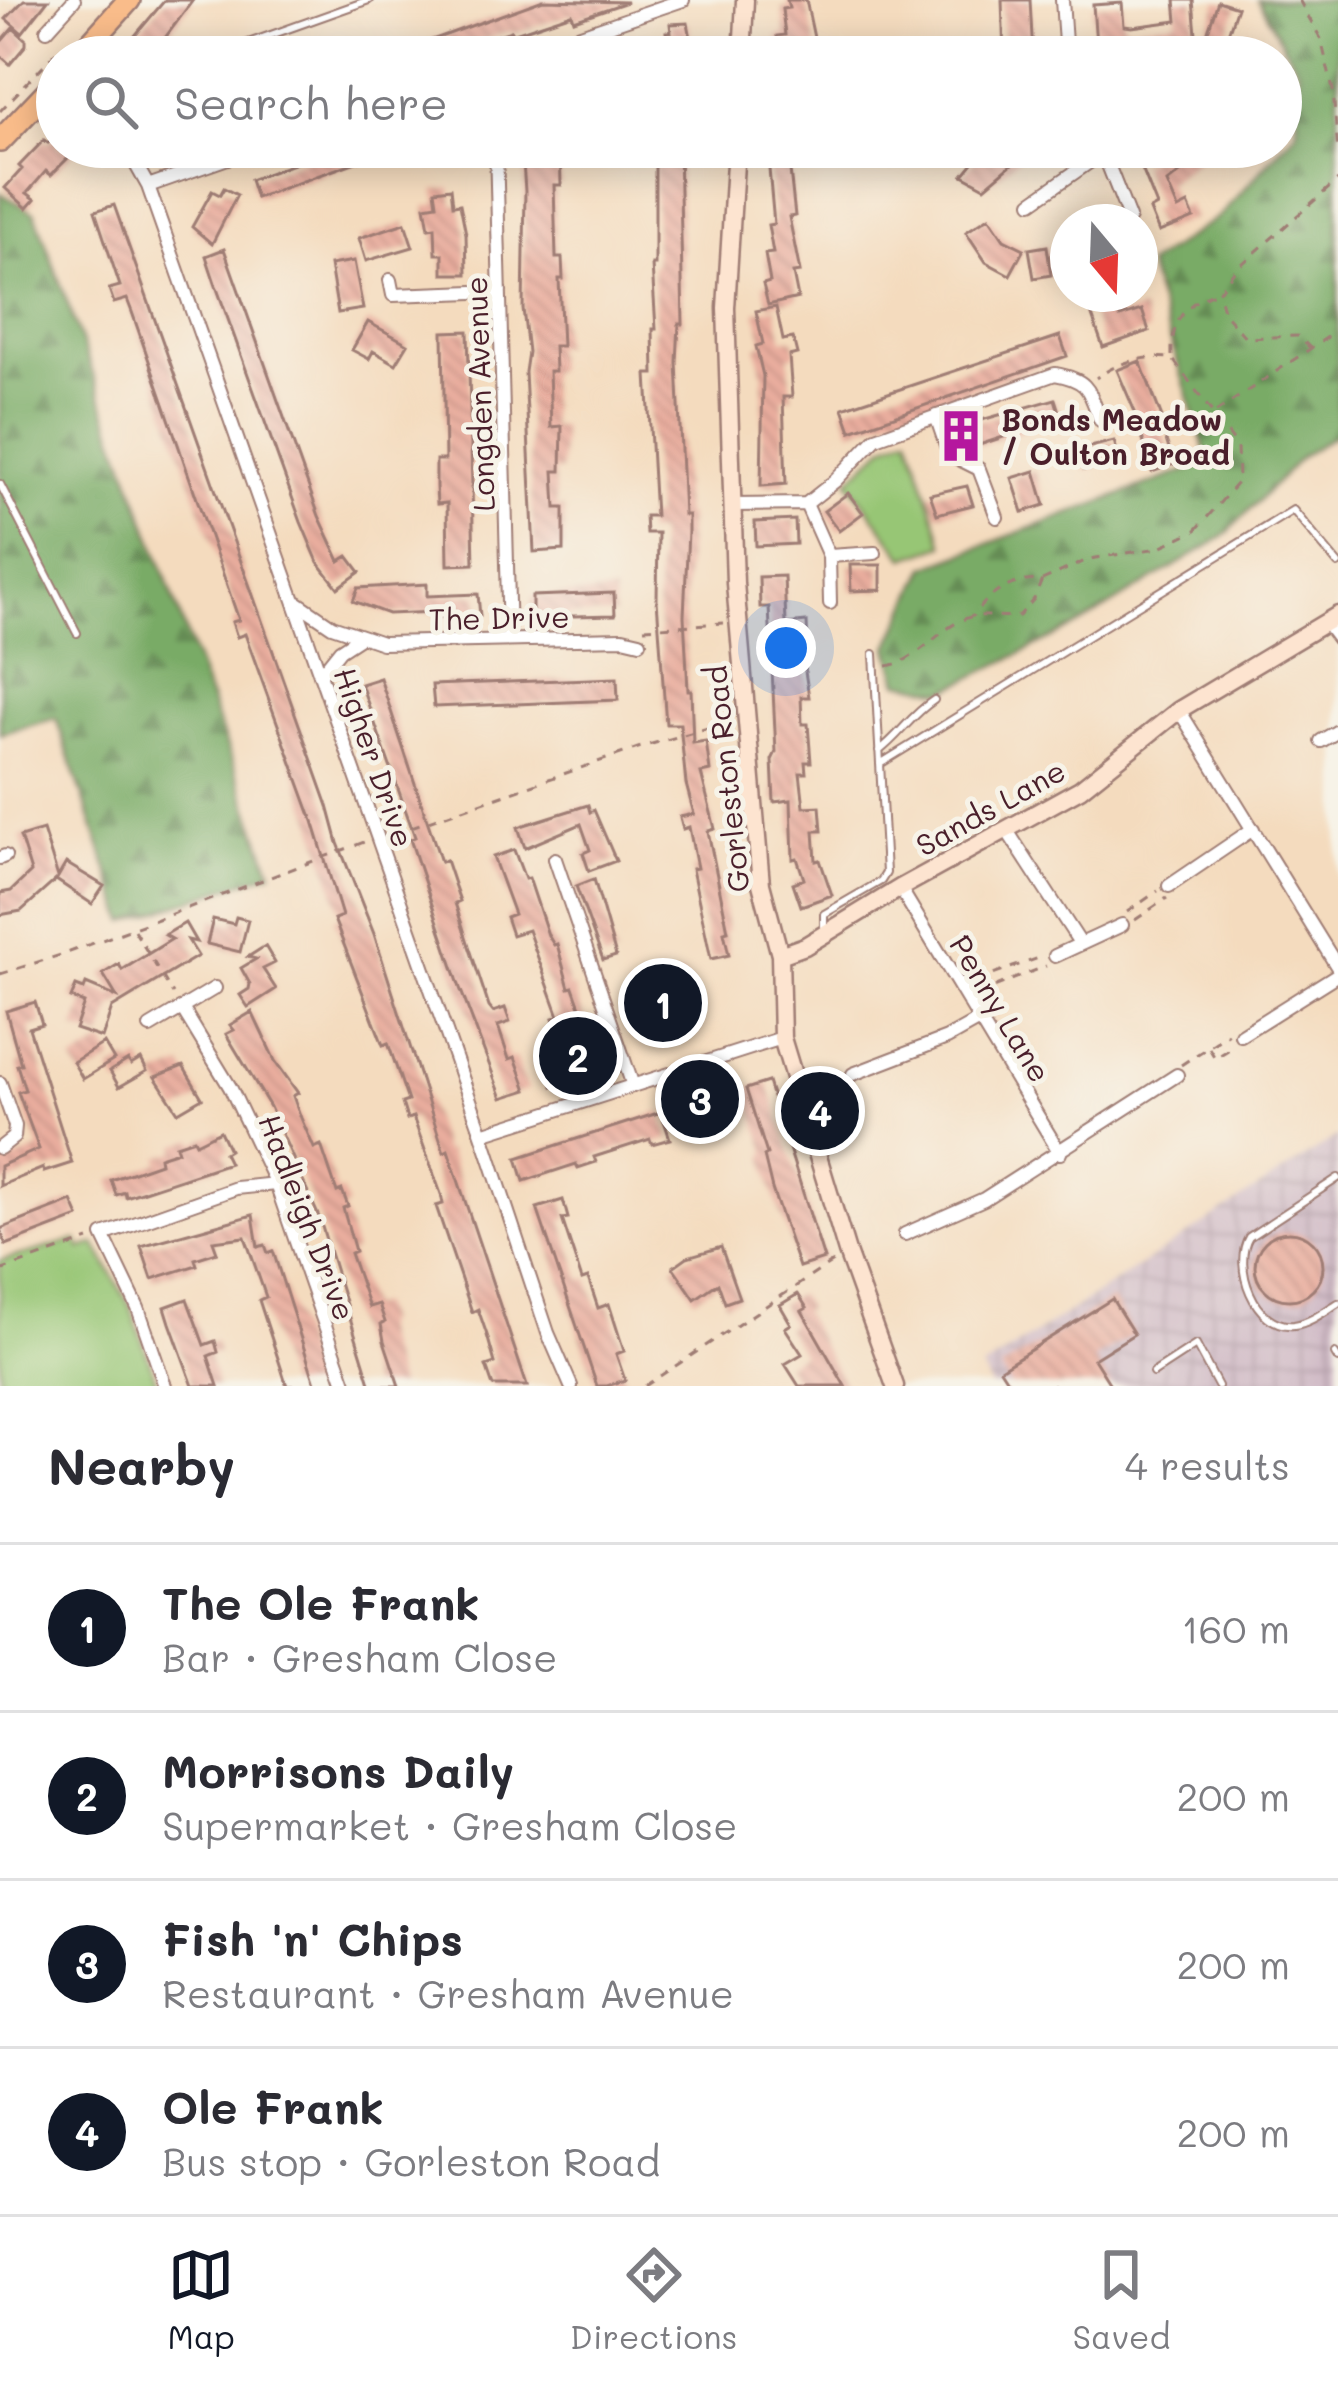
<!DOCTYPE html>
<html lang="en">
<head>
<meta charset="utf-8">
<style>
	body { margin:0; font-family:Mali,sans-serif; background:#f2f2f3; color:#2b2b33 }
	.compass { position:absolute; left:1050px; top:204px; width:108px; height:108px; border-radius:50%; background:#fff; box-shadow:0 6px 30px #0003; rotate:161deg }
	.you { position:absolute; left:786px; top:648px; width:42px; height:42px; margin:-30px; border:9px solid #fff; border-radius:50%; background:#1a73e8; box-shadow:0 0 0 18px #1a73e833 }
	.badge { display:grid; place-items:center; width:78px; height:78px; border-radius:50%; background:#111827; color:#fff; font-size:39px; font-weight:700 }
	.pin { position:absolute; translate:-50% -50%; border:6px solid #fff; box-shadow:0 3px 12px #0006 }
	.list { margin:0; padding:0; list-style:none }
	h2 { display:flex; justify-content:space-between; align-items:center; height:156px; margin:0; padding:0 48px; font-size:51px }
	h2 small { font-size:39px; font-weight:400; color:#7c7c81 }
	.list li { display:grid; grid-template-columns:78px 1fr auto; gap:36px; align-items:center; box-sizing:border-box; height:168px; padding:0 48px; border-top:3px solid #e1e1e2 }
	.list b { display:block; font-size:45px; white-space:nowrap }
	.list p { margin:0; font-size:39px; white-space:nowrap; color:#7c7c81 }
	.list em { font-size:39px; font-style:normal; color:#7c7c81 }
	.icon { flex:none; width:66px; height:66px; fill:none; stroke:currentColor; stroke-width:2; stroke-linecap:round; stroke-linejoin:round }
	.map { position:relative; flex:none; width:1338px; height:1386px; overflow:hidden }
	.search { position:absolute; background:#fff; box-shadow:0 6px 30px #0003; left:36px; right:36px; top:36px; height:132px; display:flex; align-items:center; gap:30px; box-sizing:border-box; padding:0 42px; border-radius:66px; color:#7c7c81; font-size:45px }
	.sheet { height:828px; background:#fff }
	nav { display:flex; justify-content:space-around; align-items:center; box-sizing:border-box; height:168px; border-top:3px solid #e1e1e2; background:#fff; font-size:33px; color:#7c7c81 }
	nav a { display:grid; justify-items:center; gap:6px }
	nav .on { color:#111827 }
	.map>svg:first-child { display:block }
	.industrial { fill:url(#industrial-grid) }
	.forest { fill:url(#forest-firs); stroke:#626548; stroke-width:3 }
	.park { fill:#97c675; stroke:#707250; stroke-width:3 }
	.building { fill:url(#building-back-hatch) }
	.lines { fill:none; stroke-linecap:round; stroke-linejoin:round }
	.lane-casing { stroke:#9f7d74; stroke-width:10 }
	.street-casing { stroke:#9f7d74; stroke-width:16 }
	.secondary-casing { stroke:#9f7d74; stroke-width:21 }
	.highway-casing { stroke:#9f7d74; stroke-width:26 }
	.path { stroke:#9f7d74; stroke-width:3; stroke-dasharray:9 9; stroke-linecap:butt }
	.lane { stroke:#fff; stroke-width:6 }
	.street { stroke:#fff; stroke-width:12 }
	.secondary { stroke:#fde4d0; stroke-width:16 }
	.highway { stroke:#f9bc8a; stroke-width:21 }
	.labels { text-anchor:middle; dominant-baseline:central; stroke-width:10; stroke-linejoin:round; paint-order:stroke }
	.street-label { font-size:30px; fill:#4a1f2b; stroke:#f7f3e8 }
	.poi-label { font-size:30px; font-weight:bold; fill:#4a1f2b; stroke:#f7f3e8; text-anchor:start }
</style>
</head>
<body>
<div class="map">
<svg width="1338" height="1386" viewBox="0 0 1338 1386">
	<defs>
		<pattern id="industrial-grid" width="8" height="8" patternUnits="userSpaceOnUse" patternTransform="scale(3)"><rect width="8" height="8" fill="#d2bdc8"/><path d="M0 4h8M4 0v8" fill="none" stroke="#b6a2ac"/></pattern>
		<pattern id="forest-firs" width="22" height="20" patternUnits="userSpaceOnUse" patternTransform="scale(3)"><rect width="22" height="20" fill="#79ab66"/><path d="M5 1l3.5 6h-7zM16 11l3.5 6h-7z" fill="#658b54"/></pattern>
		<pattern id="building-back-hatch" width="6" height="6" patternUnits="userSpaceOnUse" patternTransform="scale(3)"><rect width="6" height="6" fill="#e9ad9e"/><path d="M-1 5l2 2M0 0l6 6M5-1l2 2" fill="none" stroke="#c99488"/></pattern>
	</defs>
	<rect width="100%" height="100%" fill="#f7f3e8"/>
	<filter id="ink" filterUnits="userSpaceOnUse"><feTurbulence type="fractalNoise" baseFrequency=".00833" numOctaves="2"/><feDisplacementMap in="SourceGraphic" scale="24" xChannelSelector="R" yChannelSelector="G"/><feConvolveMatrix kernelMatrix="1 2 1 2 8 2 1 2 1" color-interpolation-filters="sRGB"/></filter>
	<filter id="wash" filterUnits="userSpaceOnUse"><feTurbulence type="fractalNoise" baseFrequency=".004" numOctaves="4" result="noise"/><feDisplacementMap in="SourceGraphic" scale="48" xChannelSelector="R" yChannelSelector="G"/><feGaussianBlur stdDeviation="2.7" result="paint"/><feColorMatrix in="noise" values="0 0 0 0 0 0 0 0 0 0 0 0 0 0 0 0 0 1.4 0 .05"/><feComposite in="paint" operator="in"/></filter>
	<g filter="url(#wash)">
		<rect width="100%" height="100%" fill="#f4dbbe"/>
		<path class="industrial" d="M1338,1136V1386H990L982,1369Z"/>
		<path class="forest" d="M1258,0H1338V433L1302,456L1224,536L1077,626L944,691L899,682L889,647L926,567L1209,462L1147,265L1221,215L1297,130L1298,71Z
			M0,193L35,213L272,872L126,922L56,718L0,734Z"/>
		<path class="park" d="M909,435L944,545L905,558L848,481L885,446Z
			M77,1240L81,1249L95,1244L131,1308L158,1386H0V1261Z"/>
		<g id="blocks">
			<path class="building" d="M24,0H48L22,33L6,19Z
				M165,0H193L151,57H117Z
				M543,0L627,2L574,20L572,14L512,34L511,31L432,57H385Z
				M787,0H806L818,57H779L777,36L785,35L782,9L789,8Z
				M1002,0H1030L1033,56L1004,57Z
				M1175,0H1193L1197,46L1174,48L1175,54L1157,56L1155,40L1124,44L1128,57H1097L1093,5L1122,3L1124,26L1132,27L1177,21Z
				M1218,1L1237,7L1222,51L1208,31Z
				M688,23L693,48L680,49L681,57H668L666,32H671L670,24Z
				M13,28L26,40V45L10,64L0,55V43Z
				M57,133V147H79L51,175L46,171L27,193L35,199L27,208L5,188L22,169L19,166L44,140L48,143Z
				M339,147L392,149L256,198L250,180Z
				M522,147H560L561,185H554L556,258H562L563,279H559L562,346H554L555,371H549L551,427L562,426L561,471H554L556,508H564V550L534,552L525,372L528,352L523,309L525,191Z
				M655,147H679L683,324H679L677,362L684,515H688V532L684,616L688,690H691L693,743L706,741L710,771L701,773L715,829L708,831L728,931L724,932L729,955L711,959L692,869L697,868L689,827L683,829L680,817L694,814L686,784L680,724H666L657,600L658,533H646L645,516H655L647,374H654L653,329H656L652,265H655Z
				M767,147L792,148L793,160L789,161L795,216L789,217L800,272L793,273L798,298L768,305L763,284L770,282L765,254L773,253L768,225L774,224Z
				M986,147H1032L985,187L963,175Z
				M1159,147H1214L1167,183L1178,209L1188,204L1194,218L1159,232L1150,210L1157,206L1140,164L1164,153Z
				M224,188L237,195L212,244L192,227L212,191L220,195Z
				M451,188L453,205L460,204L466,234L467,274H443V254H436L435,227L429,228L425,206L437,204L435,190Z
				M114,205L328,806L338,843L374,934L444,1152L448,1150L527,1386H493L486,1366L495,1363L487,1335L478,1309L472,1312L436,1206L443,1204L441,1194L413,1117L407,1119L402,1103L408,1101L388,1043L383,1045L334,919L342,916L313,821L245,634L237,637L232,622L239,620L132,312L127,299L114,303L109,289L120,286L95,211Z
				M989,217L1004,239L1024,249L1010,275L986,262L966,232Z
				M405,223L413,247L366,261L359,238Z
				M1047,246L1051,275L1034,278L1029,249Z
				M224,249L319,516L340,561L348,556L360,572L338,588L318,562L301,522L215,283L206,256Z
				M354,261L363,309L338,313L330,265Z
				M1112,295L1120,317L1142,310L1149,331L1103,347L1088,304Z
				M776,307L783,340L793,338L797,354L789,356L792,397H783L786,484L761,486L763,376L756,346L763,344L756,311Z
				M368,322L408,344L396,364L373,351L369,359L352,350Z
				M468,331L474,564L448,565L447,503L437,504L436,487V460H445L443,332Z
				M1060,336L1067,356L851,431L843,408Z
				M1140,361L1164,423L1161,425L1174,464L1152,472L1135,412L1117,370Z
				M1055,399L1061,418L976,446L973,438L958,444L953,432L968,424Z
				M1114,441L1120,461L1084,470L1078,450Z
				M1035,471L1045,505L1023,512L1012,478Z
				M967,486L973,505L937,514L930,494Z
				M848,493L863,513L839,531L824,511Z
				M795,520L796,544L756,546L755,522Z
				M850,565H881V590L851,591Z
				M784,576L786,624L807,622L808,646H801L809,697H801L802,724H808L811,762H805L806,773H800L804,807L820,806L822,831H814L816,861L820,860L832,895L801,906L793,883L804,879L797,858L793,859L791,800L774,802L772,760L776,752L769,607H760L759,577Z
				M427,584V596L478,594L480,616L436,618L435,612L388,614L353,601L358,588Z
				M614,593L615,615L532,617V596Z
				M380,678L441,862L446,860L454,884L460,901L455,903L489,1007L493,1012L505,1008L510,1022L498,1026L509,1059L515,1057L527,1090L502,1098L460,988L410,839L415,837L361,684Z
				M617,678L618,700L434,707L432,685Z
				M588,805L590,812L594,810L616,861L589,871L583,853L590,850L581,824L525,848L518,827Z
				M43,830L58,877L66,863L104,886L92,904L56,880L21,911L0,915V893L11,891L31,872L20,837Z
				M514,850L525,879L529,878L548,935L554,945L557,944L569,988L573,987L589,1032L594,1030L606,1067L553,1086L540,1048L561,1042L553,1018L559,1016L528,930L512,935L506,917L514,914L493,857Z
				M594,879L616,956L603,960L576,886Z
				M236,917L248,920L240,952L207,944L213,919L234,924Z
				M185,923L196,942L188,940L198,956L112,1008L102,1038L75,1029L84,1003L71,998L76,986L84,989L86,984L117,997L103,974L119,964L122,970L172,939L165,935Z
				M265,946L275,963L263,969L276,989L248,1007L240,995L249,989L250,984L241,968L256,959L248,957Z
				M684,974L694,1034L652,1038L647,1009L639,1010L637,997L652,994L649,980Z
				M35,1002L42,1024L29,1028L72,1163L44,1172L43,1168L0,1186V1166L39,1149L18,1092L25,1090L17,1065L21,1064L6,1011Z
				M252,1012L275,1061L298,1093L293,1096L301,1118L314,1148L321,1145L337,1192L342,1190L348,1206L343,1208L355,1251L350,1253L369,1307L379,1304L385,1322L381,1324L384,1341L399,1386H371L319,1217L270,1107L226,1034L234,1030L230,1025Z
				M104,1043L114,1060L83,1079L73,1062Z
				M141,1059L147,1071L119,1087L110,1071L128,1060L131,1065Z
				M183,1066L202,1098L178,1112L155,1077Z
				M768,1082L824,1259L799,1267L772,1189L764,1156L767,1154L746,1089Z
				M661,1112L670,1139L652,1144L650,1139L594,1157L596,1162L578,1168L576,1164L524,1181L517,1158Z
				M220,1131L229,1150L224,1153L229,1163L126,1197L125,1192L116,1195L111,1180L160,1163L159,1157L178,1151L176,1145L194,1139L196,1143Z
				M563,1200L568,1218L562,1219L582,1280L588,1278L598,1308L609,1304L624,1351L616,1354L625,1380L607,1386H597L537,1208Z
				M72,1201L79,1217L6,1245L0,1229Z
				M253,1215L258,1247L265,1245L268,1253L273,1251L316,1386H287L259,1300L266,1297L245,1237L213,1241L217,1252L195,1259L197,1265L152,1279L141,1246Z
				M1255 1266a34 34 0 1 1 68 0a34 34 0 1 1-68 0Z
				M721,1247L739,1298L725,1303L718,1283L695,1299L673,1267L687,1257Z
				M798,1294L807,1308L802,1311L845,1386H799L785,1364L802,1354L785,1328L791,1324L780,1305Z
				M187,1299L204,1345L215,1341L218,1352L208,1356L218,1386H193L170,1323L165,1307Z
				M1112,1299L1134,1334L1094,1359L1111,1386H1011L1000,1369Z"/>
		</g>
	</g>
	<g filter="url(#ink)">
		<use href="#blocks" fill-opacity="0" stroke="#9f7d74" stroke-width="3"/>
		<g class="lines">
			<g class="lane-casing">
				<path id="lane" d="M209,57L369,0
					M0,484L77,633
					M879,751C900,735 911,715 934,700
					M880,764L1293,510L1338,564
					M824,930V914L881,881L886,873L874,654
					M1338,1178L1249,1237C1232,1265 1254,1329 1294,1325C1310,1323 1325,1311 1338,1303
					M1335,1354L1338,1359
					M1153,1373L1196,1345L1218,1386"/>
			</g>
			<g class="street-casing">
				<path id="street" d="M1062,0L1066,57
					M47,30L74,0
					M516,57L683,0
					M126,147L148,186L482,1134L548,1333L571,1386
					M496,147L509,640
					M1101,147L1129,218
					M148,186L259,147
					M1032,202L1111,147
					M390,280L393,295L500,291
					M936,416L949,454L979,469L997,517
					M806,504L829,556L830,603
					M733,505L806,504L835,481L876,438L1055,374C1089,380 1089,390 1100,420
					M829,556L875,553
					M298,603L332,626L382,643L623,638L640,642
					M1326,623L1338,639
					M320,675L340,650L360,637
					M1179,710L1338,968
					M1321,741L1338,731
					M1006,829L1080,943
					M0,858L5,856
					M555,859L633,1086
					M1169,886L1253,829
					M900,888L1060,1153
					M1055,956L1122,925
					M182,1008L230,1087L276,1184L346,1386
					M150,1027L215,988
					M1241,1035L1338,974
					M853,1074L947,1038L979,1020
					M0,1083L15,1126L14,1137L0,1148
					M482,1134L782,1038
					M905,1234L984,1199L1177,1075
					M165,1386L138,1308L103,1235L236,1188L276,1184"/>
			</g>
			<g class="secondary-casing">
				<path id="secondary" d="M742,57L745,0
					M736,147L726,308L735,583L761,884L780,955L782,1038L847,1252L895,1386
					M780,955L805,946L900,888L1080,789L1179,710L1338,615"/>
			</g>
			<g class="highway-casing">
				<path id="highway" d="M78,57L129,0
					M0,141L57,81"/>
			</g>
			<path class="path" d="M1299,0L1321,39L1333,90L1338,154
				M0,111L61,47
				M1311,349L1298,336L1246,338L1224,313L1218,292L1234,271L1338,180
				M1172,356C1171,323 1183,303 1215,293
				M1216,412L1338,330
				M1042,580L1090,559L1158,548L1196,530L1238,482L1237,446L1172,358C1143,356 1120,361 1096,378
				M644,628L724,623
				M887,666C920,661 939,626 970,617C981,614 1005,618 1019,616L1034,599L1042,580C1010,580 992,591 972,617
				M1056,768L1064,782
				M965,824L970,833
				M394,833L638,748L732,721
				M1127,912L1158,891
				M1135,920L1167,898
				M134,930L173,994
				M0,974L67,953L367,841
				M981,984L984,977L1042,957
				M977,987H994L1046,966
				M1209,1048L1215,1058L1233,1047
				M1181,1065L1228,1034
				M0,1271L89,1240
				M645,1386L834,1261"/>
			<use href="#lane" class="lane"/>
			<use href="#street" class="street"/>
			<use href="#secondary" class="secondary"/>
			<use href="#highway" class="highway"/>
		</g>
	</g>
	<defs>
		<g id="building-bare" transform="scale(4.14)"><path d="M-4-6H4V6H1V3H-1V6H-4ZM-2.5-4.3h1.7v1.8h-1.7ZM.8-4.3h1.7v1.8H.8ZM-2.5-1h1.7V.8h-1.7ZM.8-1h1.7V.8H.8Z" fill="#b5179e" stroke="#f7f3e8" stroke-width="2.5" paint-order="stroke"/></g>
	</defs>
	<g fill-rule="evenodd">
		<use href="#building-bare" x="961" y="436"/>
	</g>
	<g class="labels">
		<g class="street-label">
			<text transform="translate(479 394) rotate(-92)">Longden Avenue</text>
			<text transform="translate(499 617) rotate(-1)">The Drive</text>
			<text transform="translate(375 757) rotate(71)">Higher Drive</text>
			<text transform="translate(726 779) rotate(-96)">Gorleston Road</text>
			<text transform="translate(990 807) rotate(-29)">Sands Lane</text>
			<text transform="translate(1001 1008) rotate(59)">Penny Lane</text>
			<text transform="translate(308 1217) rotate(69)">Hadleigh Drive</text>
		</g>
		<g class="poi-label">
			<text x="1001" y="419">Bonds Meadow<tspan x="1001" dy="34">/ Oulton Broad</tspan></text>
		</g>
	</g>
</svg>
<svg class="compass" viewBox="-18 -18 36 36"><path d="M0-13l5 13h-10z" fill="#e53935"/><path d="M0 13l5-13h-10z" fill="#7c7c81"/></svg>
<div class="you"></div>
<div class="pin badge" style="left:663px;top:1003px">1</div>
<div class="pin badge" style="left:578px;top:1056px">2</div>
<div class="pin badge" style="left:700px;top:1099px">3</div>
<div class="pin badge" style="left:820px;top:1111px">4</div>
<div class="search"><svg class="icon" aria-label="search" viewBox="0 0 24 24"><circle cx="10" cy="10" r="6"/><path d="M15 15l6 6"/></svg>Search here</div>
</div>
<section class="sheet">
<h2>Nearby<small>4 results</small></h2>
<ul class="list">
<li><span class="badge">1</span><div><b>The Ole Frank</b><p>Bar · Gresham Close</p></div><em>160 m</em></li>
<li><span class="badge">2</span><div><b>Morrisons Daily</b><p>Supermarket · Gresham Close</p></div><em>200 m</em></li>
<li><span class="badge">3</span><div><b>Fish 'n' Chips</b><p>Restaurant · Gresham Avenue</p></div><em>200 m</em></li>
<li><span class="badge">4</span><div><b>Ole Frank</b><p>Bus stop · Gorleston Road</p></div><em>200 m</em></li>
</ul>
</section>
<nav>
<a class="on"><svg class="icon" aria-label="map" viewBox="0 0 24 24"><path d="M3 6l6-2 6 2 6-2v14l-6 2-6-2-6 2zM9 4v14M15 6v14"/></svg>Map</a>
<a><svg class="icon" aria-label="directions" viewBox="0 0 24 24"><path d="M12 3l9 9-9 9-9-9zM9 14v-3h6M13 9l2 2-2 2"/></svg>Directions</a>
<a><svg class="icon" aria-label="saved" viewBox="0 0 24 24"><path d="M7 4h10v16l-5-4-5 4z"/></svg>Saved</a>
</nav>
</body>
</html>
